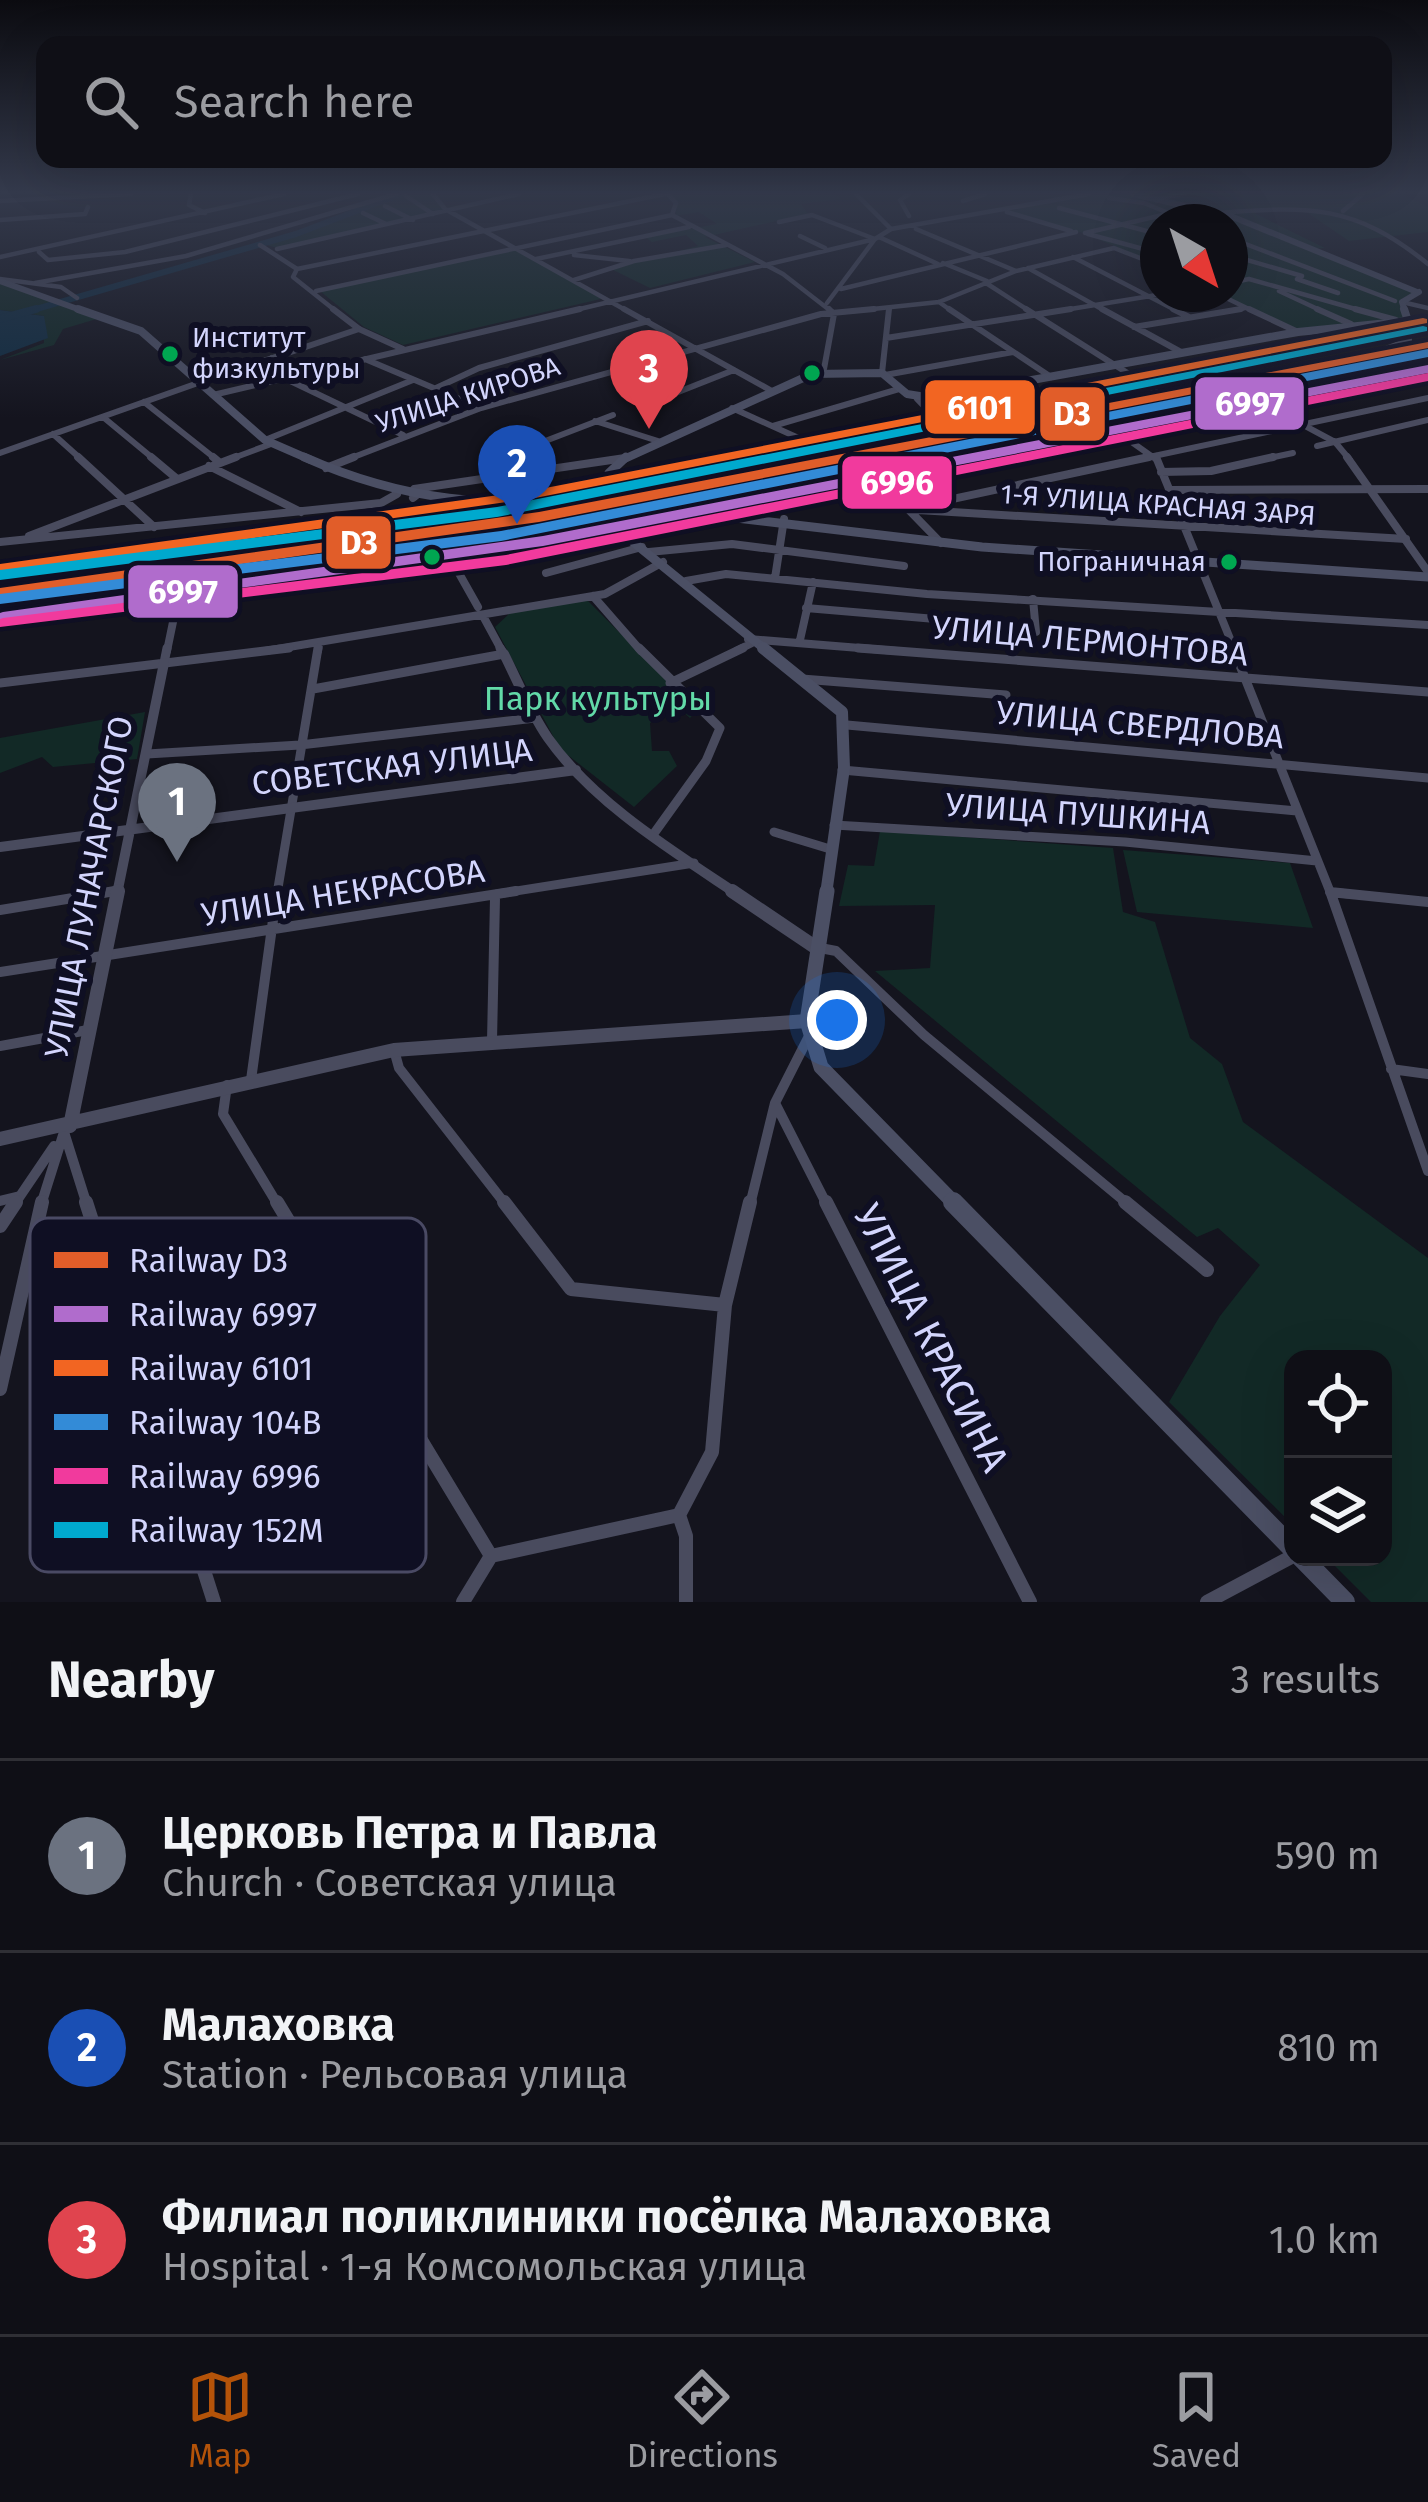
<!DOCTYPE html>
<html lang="en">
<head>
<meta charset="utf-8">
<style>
	body { margin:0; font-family:"Fira Sans",sans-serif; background:#1d1d23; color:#f1f3f6 }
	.controls { position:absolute; right:36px; bottom:36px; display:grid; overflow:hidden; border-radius:24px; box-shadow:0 12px 48px #0002 }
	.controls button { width:108px; height:108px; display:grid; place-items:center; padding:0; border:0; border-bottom:3px solid #2f2f35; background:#0f0f16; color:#f1f3f6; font:60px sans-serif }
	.compass { position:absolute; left:1140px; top:204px; width:108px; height:108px; border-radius:50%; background:#0f0f16; box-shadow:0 12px 48px #0002; rotate:141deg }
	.you { position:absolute; left:837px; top:1020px; width:42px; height:42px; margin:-30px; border:9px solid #fff; border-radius:50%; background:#1a73e8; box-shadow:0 0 0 18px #1a73e833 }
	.badge { display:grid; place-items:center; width:78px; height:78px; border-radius:50%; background:#b45309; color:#fff; font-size:39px; font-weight:700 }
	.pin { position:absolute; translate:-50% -99px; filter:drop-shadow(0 3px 6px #0008) }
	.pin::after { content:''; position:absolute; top:63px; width:42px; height:36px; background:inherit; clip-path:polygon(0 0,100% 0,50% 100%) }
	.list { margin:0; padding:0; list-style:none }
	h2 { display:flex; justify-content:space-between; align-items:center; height:156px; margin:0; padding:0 48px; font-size:51px }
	h2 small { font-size:39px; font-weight:400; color:#9b9ca1 }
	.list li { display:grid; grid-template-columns:78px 1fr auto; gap:36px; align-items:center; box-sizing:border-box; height:192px; padding:0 48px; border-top:3px solid #2f2f35 }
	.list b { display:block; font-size:45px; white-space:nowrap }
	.list p { margin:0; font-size:39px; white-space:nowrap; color:#9b9ca1 }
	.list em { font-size:39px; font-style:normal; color:#9b9ca1 }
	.icon { flex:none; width:66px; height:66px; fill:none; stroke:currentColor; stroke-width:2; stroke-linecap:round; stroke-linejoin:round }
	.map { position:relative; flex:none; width:1428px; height:1602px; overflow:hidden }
	.search { position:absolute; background:#0f0f16; box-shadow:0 12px 48px #0002; left:36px; right:36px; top:36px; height:132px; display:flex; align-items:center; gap:30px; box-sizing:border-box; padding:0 42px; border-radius:24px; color:#9b9ca1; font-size:45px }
	.sheet { height:732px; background:#0f0f16 }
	nav { display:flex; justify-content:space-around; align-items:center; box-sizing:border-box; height:168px; border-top:3px solid #2f2f35; background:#0f0f16; font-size:33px; color:#9b9ca1 }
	nav a { display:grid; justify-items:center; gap:6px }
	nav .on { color:#b45309 }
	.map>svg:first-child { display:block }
	.green { fill:#122926 }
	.water { fill:#102c41 }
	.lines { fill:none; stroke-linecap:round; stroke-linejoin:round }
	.river-far1 { stroke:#102c41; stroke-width:6 }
	.river { stroke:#102c41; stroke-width:8 }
	.minor-far5 { stroke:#494b5e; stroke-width:4.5 }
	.minor-far4 { stroke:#494b5e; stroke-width:6 }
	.minor-far3 { stroke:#494b5e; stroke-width:8 }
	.minor-far2 { stroke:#494b5e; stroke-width:9 }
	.minor-far1 { stroke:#494b5e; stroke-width:10 }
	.minor { stroke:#494b5e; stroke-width:14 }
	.tertiary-far4 { stroke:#494b5e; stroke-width:4.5 }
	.tertiary-far3 { stroke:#494b5e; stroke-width:6 }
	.tertiary-far2 { stroke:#494b5e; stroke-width:8 }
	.tertiary-far1 { stroke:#494b5e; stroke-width:10 }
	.tertiary { stroke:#494b5e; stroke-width:14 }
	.secondary-far5 { stroke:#4b4f64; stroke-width:6 }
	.secondary-far4 { stroke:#4b4f64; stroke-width:8 }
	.secondary-far3 { stroke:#4b4f64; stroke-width:9 }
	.secondary-far2 { stroke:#4b4f64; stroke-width:12 }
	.secondary-far1 { stroke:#4b4f64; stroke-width:15 }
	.secondary { stroke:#4b4f64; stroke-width:20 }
	.rail-1-casing { stroke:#0f0f23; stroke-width:9 }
	.rail-2-casing { stroke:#0f0f23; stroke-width:9 }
	.rail-3-casing { stroke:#0f0f23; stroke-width:9 }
	.rail-4-casing { stroke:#0f0f23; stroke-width:9 }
	.rail-5-casing { stroke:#0f0f23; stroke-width:9 }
	.rail-6-casing { stroke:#0f0f23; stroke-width:9 }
	.rail-1 { fill:#e15d29; fill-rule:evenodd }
	.rail-2 { fill:#b06ccc; fill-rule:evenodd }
	.rail-3 { fill:#f26522; fill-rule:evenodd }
	.rail-4 { fill:#338bd7; fill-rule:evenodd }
	.rail-5 { fill:#f13a9d; fill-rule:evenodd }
	.rail-6 { fill:#00a9ce; fill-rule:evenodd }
	.bus-dot { fill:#00a651; stroke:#0f0f23; stroke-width:4.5 }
	.labels { text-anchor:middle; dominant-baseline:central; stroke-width:12; stroke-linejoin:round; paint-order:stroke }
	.far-bus-label { font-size:27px; fill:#d3d5fd; stroke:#0f0f23; text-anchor:start }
	.far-street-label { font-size:27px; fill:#d3d5fd; stroke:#0f0f23 }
	.street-label { font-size:33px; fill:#d3d5fd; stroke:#0f0f23 }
	.park-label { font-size:33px; fill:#62d9a8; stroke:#0f0f23 }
	.near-street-label { font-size:39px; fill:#d3d5fd; stroke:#0f0f23 }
	.key { fill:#0f0f23; stroke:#4a4a64; stroke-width:3 }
	.key-label { font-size:33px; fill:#d3d5fd }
	.line-badge { stroke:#0f0f23; stroke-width:4.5 }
	.badge-label { font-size:33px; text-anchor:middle; font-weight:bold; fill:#fff }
</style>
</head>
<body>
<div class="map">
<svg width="1428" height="1602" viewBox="0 0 1428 1602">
	<rect width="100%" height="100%" fill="#14141e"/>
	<path class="green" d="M405,194H434L447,209L277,248L260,243Z
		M671,194H834L842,199L801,204L808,214L705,237L755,262L650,288L611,269L698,246L686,235L652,242L645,237L717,224L699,212L675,216L678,203Z
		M1093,194H1403L1428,207V232L1349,241L1299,207L1252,212L1325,248L1312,249L1415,292L1400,300L1405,319L1298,331L1220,294H1230V222H1158V264L1083,233L1008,211Z
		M514,250L605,298L403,345L364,327L320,291Z
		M0,284L100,318L63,329L54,345L0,360L44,343V316L0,310Z
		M587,600L697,710L690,718L674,704L650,723L652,751H669L677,766L634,807L560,749L495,627L511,612Z
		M145,712L137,759L53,767L42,757L0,773V738Z
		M880,831L1113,848L1123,912L1155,922L1190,1038L1222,1064L1243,1122L1428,1258V1602H1371L1326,1557H1383V1359H1293V1525L1169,1402L1220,1316L1260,1265L1218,1228L1197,1237L875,971L930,968L935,905L839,906L848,865L874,866Z
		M1123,850L1290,863L1313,928L1137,912Z"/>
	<path class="water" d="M0,310L44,316L48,338L0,356Z"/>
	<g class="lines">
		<path class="river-far1" d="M26,312L296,234L401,194"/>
		<path class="river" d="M0,319L36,309"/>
		<path class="minor-far5" d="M191,194L189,205L205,213
			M433,194L445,209L629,312
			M668,194L676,203L672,215L783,274L832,312
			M909,194L900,200L909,216
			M406,196L433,214
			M1109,198L1144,203L1190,222
			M1153,199L1185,194
			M0,201L131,194
			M963,201L985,194
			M385,206L413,220
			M1059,208L1158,234
			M1343,211L1363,194
			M1007,212L1071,231
			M363,213L386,224
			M1219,213C1310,206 1354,204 1428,264
			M0,220L85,214L88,207
			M779,222L812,215L875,239L827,303
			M916,229L1016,271
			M1085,233L1193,208
			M1088,234L1158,253
			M800,236L825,248
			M879,237L938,264
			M1230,238L1395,301
			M260,245L297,269L293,277L337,312
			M277,249L519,194
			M39,252L48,260L125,252L358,194
			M574,255L629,261
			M1230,255L1302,276
			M0,257L284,194
			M1073,257L1179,312
			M536,259L689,227
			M943,263L987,281
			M1028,268L1107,312
			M297,269L665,194
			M0,279L61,287L77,298
			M1297,279L1338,293
			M574,280L634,261L726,245
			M35,283L186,256L396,194
			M986,283L1031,312
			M1230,283L1249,279L1366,312
			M841,289L1076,232
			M316,291L672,215
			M1279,291L1324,312
			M1218,294L1255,312
			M939,302L953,312
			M1402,302L1428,308
			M567,312L875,239L891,229L1089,194
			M844,312L939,302L1016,271L1114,248L1158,265
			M1052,312L1163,294
			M1224,312L1245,308"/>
		<path class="minor-far4" d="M333,309L359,329
			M624,309L772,391
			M949,309L1051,377
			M1026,309L1156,391
			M1102,309L1181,352
			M1173,309L1189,317
			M1249,309L1298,332
			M1317,309L1351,324
			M1355,309L1396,320
			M1134,327L1241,309
			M886,338L1071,309
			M272,358L303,373
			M365,359L481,408
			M824,369L834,314L829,309
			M882,373L889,309
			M885,375L1013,352
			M284,378L403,435
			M436,388L479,368L648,321
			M213,395L580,309
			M663,398L734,370
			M917,399L948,431
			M1255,399L1335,442
			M144,402L217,460
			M732,408L803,440L851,436L902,441L1378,352L1409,340L1406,321
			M103,417L155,460
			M595,421L658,441
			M773,426L899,389
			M1109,426L1157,460
			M53,434L82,460
			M265,440L413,380
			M1317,446L1428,420
			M0,453L198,383
			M514,453L613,415
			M228,460L271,444
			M346,460L481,408L821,314L874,309
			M609,460L625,458
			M931,460L1374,373L1410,367L1428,376
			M1135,460L1428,398
			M1260,460L1293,453"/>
		<path class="minor-far3" d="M78,457L154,527
			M151,457L176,478
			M213,457L219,462
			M1156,457L1235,651
			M209,466L301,512
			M326,468L354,457
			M872,472L941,543
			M1161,472L1211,471L1273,457
			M762,490L948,457
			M1171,490L1428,489
			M413,498L418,494L414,489L625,458
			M906,509L1149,457
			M918,510L1406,539
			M29,536L236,457
			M0,542L381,503L397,494
			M447,552L478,607
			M649,552L732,544L904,566
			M546,573L642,547
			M775,578L784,519
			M686,581L726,574L927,594L1428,625
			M0,584L304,549L525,514L566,502
			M593,596L641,651
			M1033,599L1036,632
			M806,608L959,621
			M483,616L502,651
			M748,639L897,651
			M800,640L813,582
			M167,651L180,588
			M265,651L605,594L663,562
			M318,651L319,644
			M736,651L752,643"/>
		<path class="minor-far2" d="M639,648L720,728L706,761L655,832
			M858,648L1428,692
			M1233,648L1331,894
			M164,663L167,648
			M802,679L1006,695
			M0,683L289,648
			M670,683L743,648
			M313,689L504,654L500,648
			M847,725L1428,778
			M147,754L300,745L535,718
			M842,770L1297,811
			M834,825L1125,842L1317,861
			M774,832L830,849
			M1330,892L1349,894
			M97,894L115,891
			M277,894L318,648
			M497,894L694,863"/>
		<path class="minor-far1" d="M1330,891L1428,1171
			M1330,892L1428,902
			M0,910L115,891
			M815,947L836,951L924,1035L1129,1205
			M0,972L516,891
			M492,1041L495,898
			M0,1046L88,1030
			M394,1050L399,1068L506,1205
			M1391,1069L1428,1074
			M251,1080L277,891
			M227,1085L223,1114L278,1205
			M775,1103L827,1205
			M70,1126L64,1132L87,1205
			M0,1201L20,1196
			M14,1205L54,1146
			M41,1205L64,1132
			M750,1205L775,1103L808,1038"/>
		<path class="minor" d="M86,1202L214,1602
			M277,1202L491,1556
			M504,1202L571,1289L725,1305
			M826,1202L1030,1602
			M1125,1202L1207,1270
			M0,1226L16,1202
			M0,1389L42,1202
			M679,1515L712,1452L725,1305L750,1202
			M679,1515L686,1536V1602
			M463,1602L491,1556L679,1515
			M1207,1602L1293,1556"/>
		<path class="tertiary-far4" d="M856,194L891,229"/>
		<path class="tertiary-far3" d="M1410,367L1428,364
			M198,383L359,329L403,349
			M1335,442L1350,460"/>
		<path class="tertiary-far2" d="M1347,457L1428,572
			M0,608L418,556L611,524"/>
		<path class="tertiary-far1" d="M504,654C518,682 530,712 548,738C594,803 671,850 737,894
			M0,847L576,770
			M117,894L164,663"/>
		<path class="tertiary" d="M732,891L815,947
			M70,1126L118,891
			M0,1139L394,1050L807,1021"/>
		<path class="secondary-far5" d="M1133,194L1233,217L1417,292
			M0,281L86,312
			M1405,312L1402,302L1419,292"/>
		<path class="secondary-far4" d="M78,309L141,331L265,440L311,460
			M622,460L812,374L882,373L907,394L932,398L1298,332L1408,321L1404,309"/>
		<path class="secondary-far3" d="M304,457C403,501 493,510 600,495L609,473L626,457
			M611,524L767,651
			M611,524L728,517L982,547L1428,577"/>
		<path class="secondary-far2" d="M763,648L842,712L844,768L826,894"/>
		<path class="secondary-far1" d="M827,891L807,1021L821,1067L956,1205"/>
		<path class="secondary" d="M953,1202L1293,1549
			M1301,1557L1345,1602"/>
		<g class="rail-1-casing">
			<path id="rail-1" d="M1428,342V348L539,522L0,598V588L539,512Z"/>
		</g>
		<g class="rail-2-casing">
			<path id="rail-2" d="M1428,365V373L543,546L0,621V613L3,612L543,536Z"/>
		</g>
		<g class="rail-3-casing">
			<path id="rail-3" d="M1423,318L1427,319V323L535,498L0,574V564L535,490Z"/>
		</g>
		<g class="rail-4-casing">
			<path id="rail-4" d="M1428,349V357L501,541L0,604V594L501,531Z"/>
		</g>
		<g class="rail-5-casing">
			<path id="rail-5" d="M1428,373V381L506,565L0,627V619L3,618L506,555Z"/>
		</g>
		<g class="rail-6-casing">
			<path id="rail-6" d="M1423,326L1427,327V331L497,517L0,580V570L497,507Z"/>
		</g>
		<use href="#rail-1" class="rail-1"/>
		<use href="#rail-2" class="rail-2"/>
		<use href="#rail-3" class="rail-3"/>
		<use href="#rail-4" class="rail-4"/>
		<use href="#rail-5" class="rail-5"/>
		<use href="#rail-6" class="rail-6"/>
	</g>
	<linearGradient id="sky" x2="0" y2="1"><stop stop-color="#0b0b10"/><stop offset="0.46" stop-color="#343a4c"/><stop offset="1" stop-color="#343a4c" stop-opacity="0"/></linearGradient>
	<rect width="1428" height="418" fill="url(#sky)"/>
	<g class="bus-dot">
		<circle cx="170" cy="354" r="10"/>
		<circle cx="812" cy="373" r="10"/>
		<circle cx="432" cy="557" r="10"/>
		<circle cx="1229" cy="562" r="10"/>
	</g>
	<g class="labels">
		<g class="far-bus-label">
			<text x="192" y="338">Институт<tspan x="192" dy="31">физкультуры</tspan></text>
			<text x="1206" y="562" text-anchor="end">Пограничная</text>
		</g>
		<g class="far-street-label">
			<text transform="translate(468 395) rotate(-18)">УЛИЦА КИРОВА</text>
			<text transform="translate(1158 505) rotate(4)">1-Я УЛИЦА КРАСНАЯ ЗАРЯ</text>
		</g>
		<g class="street-label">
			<text transform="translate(1090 641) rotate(5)">УЛИЦА ЛЕРМОНТОВА</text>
			<text transform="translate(1140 725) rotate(5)">УЛИЦА СВЕРДЛОВА</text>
			<text transform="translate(392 767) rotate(-7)">СОВЕТСКАЯ УЛИЦА</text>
			<text transform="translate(1078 814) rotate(4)">УЛИЦА ПУШКИНА</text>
			<text transform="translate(89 887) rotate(-79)">УЛИЦА ЛУНАЧАРСКОГО</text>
			<text transform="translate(343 893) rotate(-9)">УЛИЦА НЕКРАСОВА</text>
		</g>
		<g class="park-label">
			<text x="598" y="699">Парк культуры</text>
		</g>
		<g class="near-street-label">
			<text transform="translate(931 1338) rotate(63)">УЛИЦА КРАСИНА</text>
		</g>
	</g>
	<rect x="30" y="1218" width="396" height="354" rx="18" class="key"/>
	<rect x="54" y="1252" width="54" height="16" fill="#e15d29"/>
	<rect x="54" y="1306" width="54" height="16" fill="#b06ccc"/>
	<rect x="54" y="1360" width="54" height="16" fill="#f26522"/>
	<rect x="54" y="1414" width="54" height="16" fill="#338bd7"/>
	<rect x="54" y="1468" width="54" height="16" fill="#f13a9d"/>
	<rect x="54" y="1522" width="54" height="16" fill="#00a9ce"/>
	<g class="key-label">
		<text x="129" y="1272">Railway D3</text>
		<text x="129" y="1326">Railway 6997</text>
		<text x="129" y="1380">Railway 6101</text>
		<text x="129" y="1434">Railway 104В</text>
		<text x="129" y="1488">Railway 6996</text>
		<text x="129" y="1542">Railway 152М</text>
	</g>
	<g class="line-badge">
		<rect x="1193" y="375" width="113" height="57" rx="12" fill="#b06ccc"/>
		<rect x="923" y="378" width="114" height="58" rx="12" fill="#f26522"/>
		<rect x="1038" y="385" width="69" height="58" rx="12" fill="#e15d29"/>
		<rect x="840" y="454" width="114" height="57" rx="12" fill="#f13a9d"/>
		<rect x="324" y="514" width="69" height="57" rx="12" fill="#e15d29"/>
		<rect x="126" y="563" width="114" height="57" rx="12" fill="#b06ccc"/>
	</g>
	<g class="badge-label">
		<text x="1250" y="415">6997</text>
		<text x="980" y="419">6101</text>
		<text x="1072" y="425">D3</text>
		<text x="897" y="494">6996</text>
		<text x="359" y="554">D3</text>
		<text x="183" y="603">6997</text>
	</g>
</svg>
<div class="controls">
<button><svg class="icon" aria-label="locate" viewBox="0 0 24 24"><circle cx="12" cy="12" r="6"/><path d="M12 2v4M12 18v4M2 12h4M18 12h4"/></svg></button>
<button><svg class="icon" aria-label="layers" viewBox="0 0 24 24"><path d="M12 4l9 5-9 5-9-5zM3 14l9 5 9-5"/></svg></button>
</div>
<svg class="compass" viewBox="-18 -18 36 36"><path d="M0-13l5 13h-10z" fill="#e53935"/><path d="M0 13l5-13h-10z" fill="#9b9ca1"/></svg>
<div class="you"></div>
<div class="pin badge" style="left:177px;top:862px;background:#6b7280">1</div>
<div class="pin badge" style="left:517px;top:524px;background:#1a4fb4">2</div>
<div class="pin badge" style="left:649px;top:429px;background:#e0444e">3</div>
<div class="search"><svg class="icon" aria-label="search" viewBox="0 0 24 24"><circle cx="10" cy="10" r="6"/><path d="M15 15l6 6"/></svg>Search here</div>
</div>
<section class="sheet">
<h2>Nearby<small>3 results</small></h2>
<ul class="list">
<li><span class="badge" style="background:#6b7280">1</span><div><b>Церковь Петра и Павла</b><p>Church · Советская улица</p></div><em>590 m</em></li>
<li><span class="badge" style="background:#1a4fb4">2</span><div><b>Малаховка</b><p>Station · Рельсовая улица</p></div><em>810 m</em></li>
<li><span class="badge" style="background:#e0444e">3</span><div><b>Филиал поликлиники посёлка Малаховка</b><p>Hospital · 1-я Комсомольская улица</p></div><em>1.0 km</em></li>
</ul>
</section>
<nav>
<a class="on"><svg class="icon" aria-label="map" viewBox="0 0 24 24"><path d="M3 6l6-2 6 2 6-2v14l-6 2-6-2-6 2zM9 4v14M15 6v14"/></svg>Map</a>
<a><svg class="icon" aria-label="directions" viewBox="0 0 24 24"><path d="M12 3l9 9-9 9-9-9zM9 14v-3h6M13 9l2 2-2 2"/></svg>Directions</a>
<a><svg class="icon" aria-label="saved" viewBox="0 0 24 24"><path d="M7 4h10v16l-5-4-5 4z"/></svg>Saved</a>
</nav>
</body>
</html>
